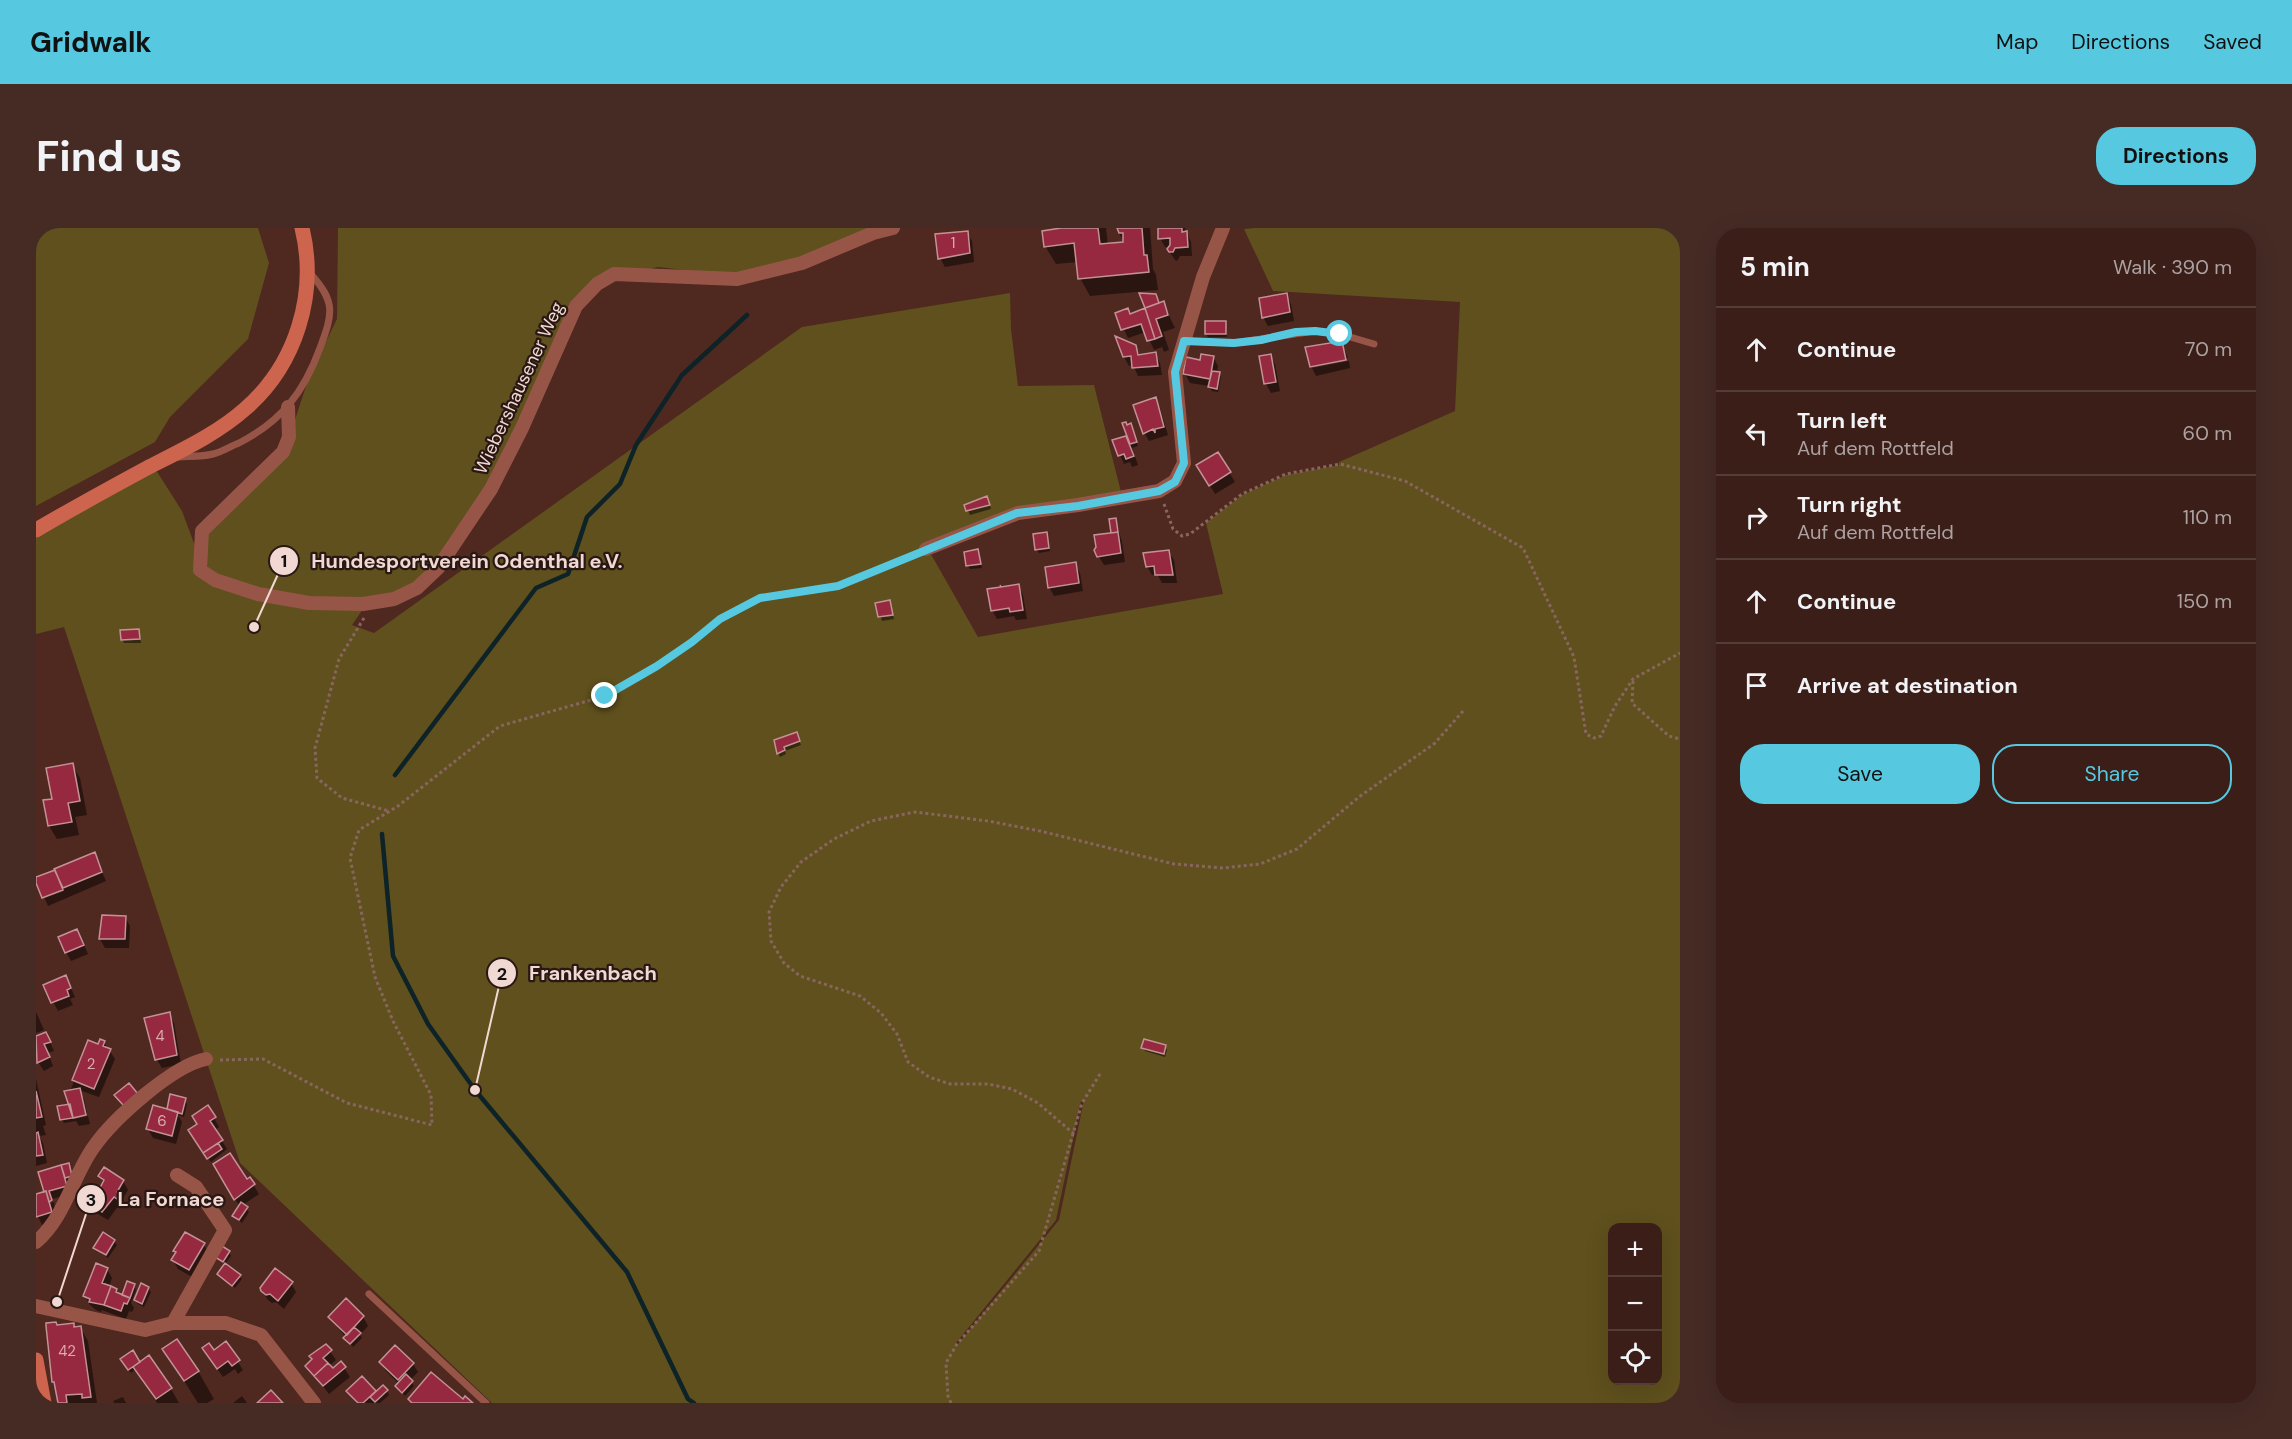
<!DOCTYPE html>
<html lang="en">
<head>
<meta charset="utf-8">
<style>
	body { margin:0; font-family:"DM Sans",sans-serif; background:#462b25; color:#f1f3f6 }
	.controls { position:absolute; right:18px; bottom:18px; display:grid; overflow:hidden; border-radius:12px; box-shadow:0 6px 24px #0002 }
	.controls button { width:54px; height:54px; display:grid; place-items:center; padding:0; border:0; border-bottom:2px solid #543c37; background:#3b1e18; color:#f1f3f6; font:30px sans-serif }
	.stop { position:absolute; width:18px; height:18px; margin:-14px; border:4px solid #56c9e1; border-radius:50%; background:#fff }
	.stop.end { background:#56c9e1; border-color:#fff; box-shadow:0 2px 6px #0008 }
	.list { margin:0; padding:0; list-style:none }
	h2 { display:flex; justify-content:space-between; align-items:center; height:78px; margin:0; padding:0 24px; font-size:26px }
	h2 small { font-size:20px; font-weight:400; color:#aca2a2 }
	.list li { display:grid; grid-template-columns:39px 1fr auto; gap:18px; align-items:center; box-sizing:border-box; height:84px; padding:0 24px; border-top:2px solid #543c37 }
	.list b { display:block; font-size:22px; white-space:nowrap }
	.list p { margin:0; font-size:20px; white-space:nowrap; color:#aca2a2 }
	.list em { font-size:20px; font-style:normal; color:#aca2a2 }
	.actions { display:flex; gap:12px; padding:18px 24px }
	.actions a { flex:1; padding:14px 0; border:2px solid #56c9e1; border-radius:24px; text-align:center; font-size:21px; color:#56c9e1 }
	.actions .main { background:#56c9e1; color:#111 }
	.icon { flex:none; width:33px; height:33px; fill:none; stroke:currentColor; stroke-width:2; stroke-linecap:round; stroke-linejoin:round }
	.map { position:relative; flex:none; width:1644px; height:1175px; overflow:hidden; border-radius:24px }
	header { display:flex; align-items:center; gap:36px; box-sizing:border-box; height:84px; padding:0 30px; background:#56c9e1; color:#111 }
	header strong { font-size:28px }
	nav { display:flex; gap:33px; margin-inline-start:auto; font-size:21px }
	.intro { display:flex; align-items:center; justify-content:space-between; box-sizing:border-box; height:144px; padding:0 36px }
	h1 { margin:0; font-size:42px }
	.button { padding:15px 27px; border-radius:24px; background:#56c9e1; color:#111; font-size:21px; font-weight:700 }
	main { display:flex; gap:36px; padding:0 36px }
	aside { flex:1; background:#3b1e18; border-radius:24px; box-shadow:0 6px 24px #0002 }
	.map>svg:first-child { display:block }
	.green { fill:#5f501d; fill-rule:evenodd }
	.shadow { fill:#0007; fill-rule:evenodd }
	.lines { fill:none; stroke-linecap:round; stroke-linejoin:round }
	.stream { stroke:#0d2327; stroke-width:4.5 }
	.building { fill:#962940; stroke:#c39296; stroke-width:1.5 }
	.path { stroke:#88665f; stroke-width:3; stroke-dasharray:3 3; stroke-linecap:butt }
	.service { stroke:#975547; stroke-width:7 }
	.minor { stroke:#975547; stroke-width:14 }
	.secondary { stroke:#cd644e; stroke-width:15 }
	.route { stroke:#56c9e1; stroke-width:8 }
	.labels { text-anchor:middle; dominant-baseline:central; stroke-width:4.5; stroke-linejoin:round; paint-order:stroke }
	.number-label { font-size:15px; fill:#daacae }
	.street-label { font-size:18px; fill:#f1d8d2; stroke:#281713 }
	.leader { fill:none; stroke:#f1d8d2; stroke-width:2 }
	.callout-dot { fill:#f1d8d2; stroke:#281713; stroke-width:2 }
	.mark-label { font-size:18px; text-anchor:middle; font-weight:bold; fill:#111 }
	.callout-label { font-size:20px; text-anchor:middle; font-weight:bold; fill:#f1d8d2; stroke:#281713; stroke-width:4.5; stroke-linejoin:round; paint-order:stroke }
</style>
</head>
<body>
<header>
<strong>Gridwalk</strong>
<nav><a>Map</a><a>Directions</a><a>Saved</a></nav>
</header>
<div class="intro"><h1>Find us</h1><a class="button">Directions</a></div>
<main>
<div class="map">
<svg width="1644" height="1175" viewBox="0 0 1644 1175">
	<rect width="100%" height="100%" fill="#4f2820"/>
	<path class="green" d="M0,0H222L233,35L212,111L134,189L119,214L0,278Z
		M302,0H865L765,32L701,48L622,39L559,55L519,123L486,200L402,340L358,371L273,375L179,352L163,323L166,303L253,210L274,146L301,91Z
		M1219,0H1644V1175H456L204,935L28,399L0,406V308L120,242L146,283L172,353L261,380L327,381L316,397L338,405L766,99L974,65L975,101L982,158L1058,157L1086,268L981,285L892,321L942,409L1187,366L1170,295L1206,267L1250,247L1303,237V234L1419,183L1424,74L1237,63L1208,1ZM1048,872L1023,992L921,1117L920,1115L1020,992L1045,873ZM1576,1000H1622V1152H1576Z"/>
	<path class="shadow" d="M1027,0H1070L1072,17L1089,16L1080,0H1114L1117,41L1120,47L1122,62L1054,68L1044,50L1042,34L1020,36L1009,18Z
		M1123,0H1149L1155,14L1156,28H1144L1141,33L1139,32L1133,23L1135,19H1129L1124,10Z
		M931,4L936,13L938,34L909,39L904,30Z
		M1250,67L1255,76L1258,93L1232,98L1227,89Z
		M1127,75L1139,100L1127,104L1133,122L1128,124L1126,119L1118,122L1110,104L1092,110L1081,86L1095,87Z
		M1189,94L1191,109H1172L1170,106Z
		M1081,109L1099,118L1104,128L1119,126L1124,135L1126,147L1102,148L1097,137L1093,138L1088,129Z
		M1306,115L1312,130L1276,137V140L1271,120Z
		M1234,127L1239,136L1244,163L1235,165L1230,156L1224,129Z
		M1177,129L1182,138L1181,145L1185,149L1182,164L1176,163L1173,158L1154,155L1149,146L1165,134Z
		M1313,133L1314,140L1280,148L1276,140Z
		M1119,171L1124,180L1132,207L1113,213L1108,204Z
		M1088,197H1094L1102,218L1096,220L1102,237L1096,239L1094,234L1088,236L1078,213L1093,208Z
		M1182,226L1199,254L1179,266L1167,246Z
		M953,274L955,281L934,287L930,278Z
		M1079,291L1086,314L1089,334L1068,337L1059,322L1076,306Z
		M1010,306L1014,323L1003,325L1000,321Z
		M942,323L946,340L934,341L932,338Z
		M1132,323L1138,332L1141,355H1126L1121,346L1116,347L1111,338Z
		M1039,336L1044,345L1047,363L1018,368L1013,359Z
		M982,358L987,367L991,391L980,392L978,388L961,391L956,382L953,362ZM980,377L981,380L957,384V381Z
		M854,374L858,391L846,393L841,376Z
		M103,403L105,415H88L86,411Z
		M760,505L765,517L749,523L750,526L744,529L742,525Z
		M36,537L44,550L51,587L39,589L43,607L21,611L13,598L18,572Z
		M58,626L70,653L12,678L0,651Z
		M67,688L89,689L94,698L93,720H69L64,711Z
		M46,712L52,726L35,733L30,724Z
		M30,749L39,769L34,771L37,777L22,783L9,758Z
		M0,784L8,802L0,805Z
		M133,786L138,795L145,836L126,840L121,832L110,791Z
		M10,806L18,823L12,825L17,838L8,843L0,831V810Z
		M68,814L79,831L63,869L43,862L48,871L51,885L38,888V891L52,888L54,896L43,898L40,893L28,895L26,892L35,878L34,864L38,853L63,818Z
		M1107,819H1129L1131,822L1129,829L1109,823Z
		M0,851L10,897L7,898L10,907L3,908L7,915L11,935L0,938Z
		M149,872L151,876L148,889L142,887L146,894L140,916L117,910L112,901L132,882Z
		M178,890L183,899L179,902L191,921L175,934L154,902Z
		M179,936L211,953L214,951L223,966L207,977L213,984L206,995L198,988L204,979Z
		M25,939L28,944L34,940L37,952L35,966L12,972V976L18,974L20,993L6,997L0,984V968L10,965Z
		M68,941L87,953L92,962L86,972L88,976L86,979L83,977L72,992L62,986L56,977L68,955L64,948Z
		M149,1006L168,1017L173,1025L158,1050L142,1041L137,1032L141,1026L139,1023Z
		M78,1013L81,1017L72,1030L59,1020Z
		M193,1024L195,1028L189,1036L206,1051L199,1060L183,1046L189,1037L181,1029Z
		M71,1041L76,1050L73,1059L80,1062L83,1067L87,1069L98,1058L100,1062L95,1075L98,1080L96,1084L93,1083L90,1091L66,1082L65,1084L60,1082L54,1077L49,1068Z
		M255,1055L260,1064L248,1081L240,1074L236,1075L232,1072L226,1063Z
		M112,1060L115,1064L108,1079L102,1076L99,1072Z
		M310,1072L327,1089L332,1098L324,1107L326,1110L317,1119L294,1089Z
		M37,1097L39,1100L44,1099L52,1113L61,1175H24L17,1154L21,1099Z
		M190,1115L207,1142L202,1146L199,1141L187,1149L173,1129Z
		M290,1118L300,1132L293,1138L297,1143L305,1135L314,1149L293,1166L271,1138Z
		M128,1121L162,1143L178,1171L171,1175H162Z
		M113,1130L135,1161L143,1175H121L100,1141L95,1145L86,1132L104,1136Z
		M345,1135L377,1136L382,1144L374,1152L378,1158L369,1168L361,1158L363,1156L350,1143Z
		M312,1163L339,1164L340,1165L351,1163L353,1167L344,1175H320Z
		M206,1168L211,1175H197Z
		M87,1169L90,1175H78L77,1173Z"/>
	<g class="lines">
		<path class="stream" d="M359,547L500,360L532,346L551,289L584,256L600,217L646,147L711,87
			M346,606L357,728L392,796L439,862L591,1044L652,1171L658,1175"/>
	</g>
	<path class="building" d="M1025,0H1062L1064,16L1087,14V5H1083L1081,0H1106L1108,27H1111L1113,44L1042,51L1038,15L1008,19L1006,3Z
		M1122,0H1146V4L1151,3L1152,19L1139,20L1137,24H1133L1131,21L1134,17V10L1122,11Z
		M932,3L934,25L902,31L899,6Z
		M1103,65L1120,66L1123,75L1109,80Z
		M1251,65L1254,84L1226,90L1223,70Z
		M1128,73L1132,87L1120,91L1126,108L1119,111L1109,80Z
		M1092,80L1094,86L1109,80L1119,111L1111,113L1105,96L1085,102L1079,85Z
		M1169,93H1190V106H1169Z
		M1079,108L1100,117L1102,127L1120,124L1122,138L1096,140L1095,128L1087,129Z
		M1306,113L1310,132L1274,139L1269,119Z
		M1165,126L1178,128L1174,151L1147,146L1150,129L1164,132Z
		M1235,126L1240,154L1228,156L1223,128Z
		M1176,143L1184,144L1181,161L1172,159Z
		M1120,169L1128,199L1119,201V205L1117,201L1107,206L1097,177Z
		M1090,194L1091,197L1095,195L1101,214L1094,216L1086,195Z
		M1090,208L1098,228L1090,231L1088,226L1082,228L1076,212Z
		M1182,224L1195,244L1173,258L1160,237Z
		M951,268L954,277L930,283L928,277Z
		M1080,290L1082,304L1075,305L1073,291Z
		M1011,304L1013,320L999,322L997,306Z
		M1082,304L1085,325L1061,329L1058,322L1060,319L1058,307Z
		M942,321L945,336L930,338L928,324Z
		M1133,322L1137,347H1119L1118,338L1110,339L1107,325Z
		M1040,334L1043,355L1012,360L1009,339Z
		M983,356L987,382L974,384L973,380L955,383L951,361L965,359L964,357L965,359Z
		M854,372L857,387L842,389L839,375Z
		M103,401L104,411L85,412L84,402Z
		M761,504L764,513L748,519L749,522L741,526L738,512Z
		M37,535L44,573L32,575L36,594L12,598L7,572L16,571L10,540Z
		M59,624L66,644L27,660L18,641Z
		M19,642L27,662L6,670L0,655V649Z
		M66,687L90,688L89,711H63Z
		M41,701L48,717L29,725L22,709Z
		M30,747L35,760L31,762L33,768L15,775L7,757Z
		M134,784L141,827L119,832L108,790Z
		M10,804L15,814L8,816L14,829L1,835L0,808Z
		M64,811L69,813L67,818L75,821L58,861L36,852L52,812L62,816Z
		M1108,811L1130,817L1128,826L1105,820Z
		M93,855L102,866L88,878L78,867Z
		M44,860L50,887L37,890L28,863Z
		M0,863L6,889L0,890Z
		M134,866L150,870L146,886L131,881Z
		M34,876L37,890L24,892L21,878Z
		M117,877L142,884L136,908L110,901Z
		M172,877L180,889L174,893L187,912L167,925L152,902L161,896L156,888Z
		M2,904L7,927L0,928V905Z
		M182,915L186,921L171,931L167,925Z
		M194,925L211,951L214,949L219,956L198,972L177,936Z
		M33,935L36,948L29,950L25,937Z
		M25,937L31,958L13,963L16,972L13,974L10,963L8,964L2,944Z
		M68,939L88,952L81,964L84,966L81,971L78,969L66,984L55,977L68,952L62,948Z
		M10,963L16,984L0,989V966Z
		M205,974L212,979L203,992L196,988Z
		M67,1004L79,1012L70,1027L57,1020Z
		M149,1004L169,1015L153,1042L135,1032L140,1024L137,1023Z
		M186,1018L194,1023L187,1034L179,1029Z
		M60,1035L72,1040L66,1055L75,1058L68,1077L53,1074L54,1071L47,1068Z
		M189,1035L205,1047L196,1058L181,1046Z
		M239,1040L257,1054L242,1073L234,1066L230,1067L225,1063L224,1060Z
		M91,1053L99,1056L94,1070L86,1067Z
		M105,1055L113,1059L106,1076L98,1072Z
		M75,1058L81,1061L80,1064L94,1070L91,1076L88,1075L85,1083L68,1077Z
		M310,1070L328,1088L311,1107L292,1089Z
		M20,1094L21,1097L38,1095V1099L45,1098L55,1169L46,1170V1166L30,1167L31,1175H22L18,1154H16L10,1098V1095Z
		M318,1099L325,1105L314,1116L307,1110Z
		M141,1111L163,1143L148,1153L126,1121Z
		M190,1113L204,1132L196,1138L192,1133L181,1141L166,1120L173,1115L178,1122Z
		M290,1116L296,1122L287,1130L292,1135L278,1148L269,1138L276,1131L273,1128Z
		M359,1117L378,1135L362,1152L343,1134Z
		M97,1122L104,1134L92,1142L84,1131Z
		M113,1127L136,1160L120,1171L97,1139Z
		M305,1133L310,1139L287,1158L278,1148L292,1135L297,1140Z
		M395,1144L427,1171L429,1168L437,1175H376L372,1171Z
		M370,1146L377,1153L366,1165L359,1158Z
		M326,1148L340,1163L327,1175H322L310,1163Z
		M347,1157L352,1162L339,1174L334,1169Z
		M235,1162L247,1175H221Z"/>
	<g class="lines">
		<path class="path" d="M1128,276L1137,301L1146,308L1154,306L1206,266L1250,246L1304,236L1369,253L1487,320L1538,429L1550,506L1558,510L1565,508L1579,478L1597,451L1644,425
			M328,390L303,431L279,520L281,550L306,570L353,583
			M1597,453L1596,475L1633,508L1644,511
			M184,832L227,831L311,875L396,897L395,867L357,793L339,749L314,630L323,602L362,578L464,498L569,468L621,438L656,414L684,391L724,370L802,358L879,326
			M1038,906L1002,875L976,861L952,856H914L893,849L872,834L861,806L845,785L824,768L764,748L748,735L735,713L733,684L745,659L765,634L798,611L835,593L879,584L952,593L1004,603L1138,636L1187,640L1224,636L1261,621L1323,569L1399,515L1428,482
			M915,1175L912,1168L910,1135L921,1116L1003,1023L1046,875L1064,846"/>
		<path class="service" d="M1148,113L1198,115L1279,103L1304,106L1338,116
			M141,229C152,228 166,229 177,226C186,224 195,218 203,215C246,193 268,164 284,120C297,85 300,74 274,45
			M333,1066L450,1175"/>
		<path class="minor" d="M252,179L253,209L247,224L166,303L164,342L179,352L222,366L273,375L327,376L358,371L381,360L402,340L455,261L486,200L540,78L561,56L578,46L701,51L766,35L837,5L857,0
			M890,321L982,285L1042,277L1123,263L1139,253L1148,235L1139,144L1167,49L1187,0
			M0,1014C29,989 36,950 57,920C77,891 136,838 170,831
			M0,1078L109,1102L137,1095H190L225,1107L278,1175
			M137,1095L189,1002L160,959L141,947"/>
		<path class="secondary" d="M0,302C37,280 74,260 111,240C144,223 181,206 209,181C260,137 282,66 266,0
			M0,1132L8,1175"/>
	</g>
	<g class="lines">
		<path class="route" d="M569,468L621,438L656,414L684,391L724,370L802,358L981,285L1042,278L1123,263L1139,254L1148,235L1139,144L1148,113L1198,115L1225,112L1260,104L1279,103L1304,106"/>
	</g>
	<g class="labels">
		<g class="number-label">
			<text x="917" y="15">1</text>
			<text x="124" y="808">4</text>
			<text x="55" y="836">2</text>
			<text x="126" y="893">6</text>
			<text x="31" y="1123">42</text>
		</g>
		<g class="street-label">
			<text transform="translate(483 160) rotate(-65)">Wiebershausener Weg</text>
		</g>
	</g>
	<path class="leader" d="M218 399L248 333M439 862L466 745M21 1074L55 971"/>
	<g class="callout-dot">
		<circle cx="218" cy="399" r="6"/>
		<circle cx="439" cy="862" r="6"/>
		<circle cx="21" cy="1074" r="6"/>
		<circle cx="248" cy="333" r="15"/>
		<circle cx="466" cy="745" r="15"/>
		<circle cx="55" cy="971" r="15"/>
	</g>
	<g class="mark-label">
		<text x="248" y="339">1</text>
		<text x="466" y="752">2</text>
		<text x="55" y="978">3</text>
	</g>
	<g class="callout-label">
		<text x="431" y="340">Hundesportverein Odenthal e.V.</text>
		<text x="557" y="752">Frankenbach</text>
		<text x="135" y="978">La Fornace</text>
	</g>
</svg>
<div class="controls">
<button>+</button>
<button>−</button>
<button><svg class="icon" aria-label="locate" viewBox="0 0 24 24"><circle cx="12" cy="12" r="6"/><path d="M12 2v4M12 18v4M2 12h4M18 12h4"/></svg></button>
</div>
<div class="stop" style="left:1304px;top:106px"></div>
<div class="stop end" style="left:569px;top:468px"></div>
</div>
<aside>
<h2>5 min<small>Walk · 390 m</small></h2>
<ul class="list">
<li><svg class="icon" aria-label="ahead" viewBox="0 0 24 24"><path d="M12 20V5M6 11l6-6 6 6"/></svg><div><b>Continue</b></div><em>70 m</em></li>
<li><svg class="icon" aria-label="left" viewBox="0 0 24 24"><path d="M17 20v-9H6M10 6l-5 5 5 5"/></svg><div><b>Turn left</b><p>Auf dem Rottfeld</p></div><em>60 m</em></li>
<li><svg class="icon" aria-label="right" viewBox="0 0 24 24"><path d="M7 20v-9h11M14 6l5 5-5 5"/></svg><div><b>Turn right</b><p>Auf dem Rottfeld</p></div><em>110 m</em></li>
<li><svg class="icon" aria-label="ahead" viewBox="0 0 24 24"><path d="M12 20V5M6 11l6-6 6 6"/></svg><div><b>Continue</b></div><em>150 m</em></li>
<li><svg class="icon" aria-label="arrive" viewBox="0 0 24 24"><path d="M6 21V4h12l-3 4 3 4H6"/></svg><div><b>Arrive at destination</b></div></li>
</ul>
<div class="actions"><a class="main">Save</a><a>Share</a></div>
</aside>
</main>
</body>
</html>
